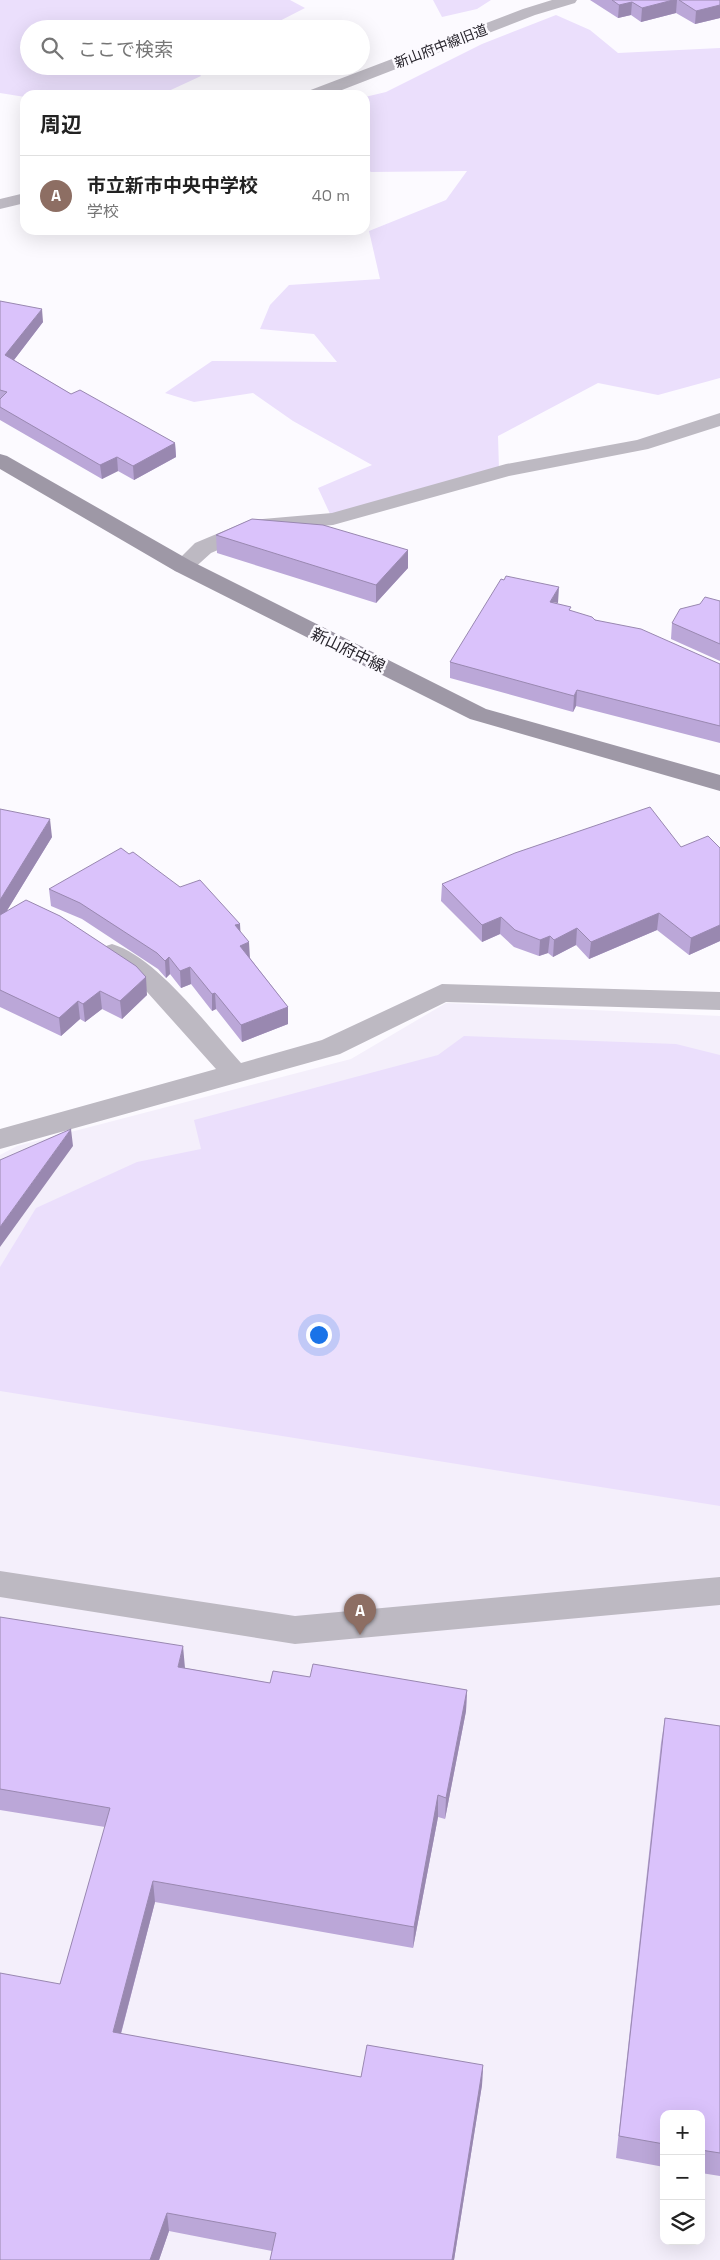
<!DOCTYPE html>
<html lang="ja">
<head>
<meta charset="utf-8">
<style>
	body { margin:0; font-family:"Space Grotesk","Noto Sans JP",sans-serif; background:#f2f2f2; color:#222 }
	.controls { position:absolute; right:15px; bottom:15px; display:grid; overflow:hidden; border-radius:10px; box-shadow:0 5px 20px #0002 }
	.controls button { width:45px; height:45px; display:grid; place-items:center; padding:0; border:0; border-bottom:1px solid #e0e0e0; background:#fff; color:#222; font:25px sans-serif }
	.you { position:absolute; left:318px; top:1334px; width:18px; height:18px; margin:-12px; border:4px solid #fff; border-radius:50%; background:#1a73e8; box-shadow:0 0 0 8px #1a73e833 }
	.badge { display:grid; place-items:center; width:32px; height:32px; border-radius:50%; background:#2a7b4c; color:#fff; font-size:16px; font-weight:700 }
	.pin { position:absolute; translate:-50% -41px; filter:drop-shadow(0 1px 2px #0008) }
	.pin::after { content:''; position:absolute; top:26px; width:18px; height:15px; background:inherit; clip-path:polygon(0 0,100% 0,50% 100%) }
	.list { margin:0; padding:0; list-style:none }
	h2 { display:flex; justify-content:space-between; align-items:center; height:65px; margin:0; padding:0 20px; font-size:21px }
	h2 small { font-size:16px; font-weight:400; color:#767676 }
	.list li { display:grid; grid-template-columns:32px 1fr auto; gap:15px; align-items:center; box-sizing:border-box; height:80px; padding:0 20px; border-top:1px solid #e0e0e0 }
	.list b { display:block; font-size:19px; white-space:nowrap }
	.list p { margin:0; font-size:16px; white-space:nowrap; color:#767676 }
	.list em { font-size:16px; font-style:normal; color:#767676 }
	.icon { flex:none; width:28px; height:28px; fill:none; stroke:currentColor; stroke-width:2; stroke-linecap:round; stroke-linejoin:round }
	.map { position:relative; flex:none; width:720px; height:2260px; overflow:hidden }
	.search { position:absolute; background:#fff; box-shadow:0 5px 20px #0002; left:20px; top:20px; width:350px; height:55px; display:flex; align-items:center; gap:12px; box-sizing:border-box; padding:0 18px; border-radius:28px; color:#767676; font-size:19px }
	.panel { position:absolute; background:#fff; box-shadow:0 5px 20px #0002; left:20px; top:90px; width:350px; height:145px; border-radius:15px }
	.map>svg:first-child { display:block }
	.built { fill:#f4effb; fill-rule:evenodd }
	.green { fill:#ebdffc }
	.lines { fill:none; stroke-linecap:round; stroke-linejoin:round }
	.lane { fill:#bdb9c2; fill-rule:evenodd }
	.street { fill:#bdb9c2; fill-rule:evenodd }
	.secondary { fill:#9e98a6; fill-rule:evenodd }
	.wall { fill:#bba7d8 }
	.shaded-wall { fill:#9988b0 }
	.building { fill:#dac2fb; stroke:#9988b0 }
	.labels { text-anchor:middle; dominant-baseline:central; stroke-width:5; stroke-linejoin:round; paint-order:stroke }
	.far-street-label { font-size:14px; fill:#28252d; stroke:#fcfaff }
	.street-label { font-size:16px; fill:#28252d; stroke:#fcfaff }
</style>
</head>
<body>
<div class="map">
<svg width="720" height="2260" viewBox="0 0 720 2260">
	<rect width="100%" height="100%" fill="#fcfaff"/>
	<path class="built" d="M446,1003L720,1016V2260H0V1155L17,1146L351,1059ZM664,2114H701V2241H664Z"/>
	<path class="green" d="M0,0H290L305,8L264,29H29V66H194L201,76L160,95H25V97L0,93Z
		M433,0H491L477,9L442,17Z
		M556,15L590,30L618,53L720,48V378L658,395L598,383L498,436L499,469L331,516L318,488L372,465L293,421L253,393L194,402L165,393L212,361L337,362L314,334L260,329L270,305L289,285L380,279L369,231L446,200L467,171L371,172L365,167V97L386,92L482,44Z
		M464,1036L676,1044L720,1055V1506L0,1391V1267L36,1208L137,1162L201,1149L194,1120L438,1055Z"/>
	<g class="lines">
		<path class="lane" d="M0,1571L295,1616L720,1577V1605L295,1644L0,1597Z"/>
		<path class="street" d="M552,0H577L575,3L535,15L329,95H305L308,91L523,9Z
			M25,193V203L0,209V199Z
			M720,413V426L648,449L509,476L333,525L262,531L211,553L191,571L183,573L175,571L172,566L195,543L250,520L332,513L506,464L637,440Z
			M112,944C157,957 209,1028 241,1063L322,1040L442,984L720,992V1010L446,1002L340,1054L0,1149V1129L216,1069L139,983L103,959L99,953L103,947Z"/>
		<path class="secondary" d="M0,454L7,456L191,561L486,709L720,775V791L470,719L175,571L0,469Z"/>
	</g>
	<path class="wall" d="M590,0H720V18L695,24L676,13L641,22L631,15L618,18Z
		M0,301L43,322L14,360L71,394L175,443L176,457L134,480L118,471L102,479L0,420Z
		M216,535L408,568L376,603L217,553Z
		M504,580L557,604L571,611L720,664V743L576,706L573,712L450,678V662Z
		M720,601V661L671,639L672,623Z
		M0,809L52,837L6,912L147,995L122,1019L102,1009L85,1022L80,1019L61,1036L0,1007Z
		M681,847L720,848V941L689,955L657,930L589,959L576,945L553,957L548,953L539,956L514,947L500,934L482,942L441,901L442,884Z
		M180,887L240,924V932L250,958L288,1007V1024L242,1042L216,1009L212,1011L191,984L181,988L170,974L166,978L158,969L82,919L51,906L49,889Z
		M0,1617L185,1668L270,1683L310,1677L467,1690L466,1711L445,1819L438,1817L413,1948L155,1902L121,2034L361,2077L483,2065L482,2085L454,2260H270L272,2251L169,2231L159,2260H0L60,1984L105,1827L0,1810Z
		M665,1718L720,1726V2176L701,2173V2114H664V2167L616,2158L661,1743Z"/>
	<path class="shaded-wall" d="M673,0H677L676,13L641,22L642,8Z
		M632,2L631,15L618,18L619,5Z
		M720,5V18L695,24L696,11Z
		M42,309L43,322L7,369L5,355Z
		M175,443L176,457L134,480L133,466Z
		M117,457L118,471L102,479L100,465Z
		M408,550V568L376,603V585Z
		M559,587L558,603L550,602Z
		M577,690L576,706L573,712L574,696Z
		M50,819L52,837L0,922V900Z
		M659,913L657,930L589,959L591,942Z
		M501,917L500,934L482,942V925Z
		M240,924L241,940L235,925Z
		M720,925V941L689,955L691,938Z
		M577,928L576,945L553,957L554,940Z
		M550,936L548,953L539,956L540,940Z
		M249,942L250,959L240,946Z
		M169,957L170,974L166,978L165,961Z
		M190,967L191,984L181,988L180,971Z
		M146,977L147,995L122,1019L120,1001Z
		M100,991L102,1009L85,1022L83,1004Z
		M215,993L216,1009L212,1011V994Z
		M78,1001L80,1019L61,1036L59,1018Z
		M288,1007V1024L242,1042L241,1025Z
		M71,1129L73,1146L0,1247V1227Z
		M183,1646L185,1668L178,1667Z
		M467,1690L466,1711L445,1819L446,1798Z
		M438,1795V1817L413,1948L414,1927Z
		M153,1881L155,1902L116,2052L113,2032Z
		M483,2065L482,2085L454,2260H452Z
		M167,2213L169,2231L159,2260H150Z"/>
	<path class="building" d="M612,0H673L642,8L632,2L619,5Z
		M679,0H720V5L696,11Z
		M0,301L42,309L5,355L71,394L80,390L175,443L133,466L117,457L100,465L0,407V399L7,392L0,390Z
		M252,519L323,525L408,550L376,585L216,535Z
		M506,576L559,587L550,602L571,607L569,610L592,617L595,620L641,629L720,664V726L577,690L574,696L450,662L501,579L504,580Z
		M705,597L720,601V644L672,623L680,609L700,604Z
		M650,807L681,847L708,836L720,848V925L691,938L659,913L591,942L577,928L554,940L550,936L540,940L515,930L501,917L482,925L442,884L515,853Z
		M0,809L50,819L0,900Z
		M121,848L129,854L133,852L180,887L200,880L240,924L235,925L249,942L240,946L288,1007L241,1025L215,993L212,994L190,967L180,971L169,957L165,961L157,953L80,903L49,889Z
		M26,900L60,916L136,966L146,977L120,1001L100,991L83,1004L78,1001L59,1018L0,990V915Z
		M71,1129L0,1227V1160Z
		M0,1617L183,1646L178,1667L270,1683L273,1671L310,1677L313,1664L467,1690L446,1798L438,1795L414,1927L153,1881L113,2032L361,2077L367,2045L483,2065L452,2260H270L276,2233L167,2213L150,2260H0V1973L60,1984L110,1808L0,1789Z
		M665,1718L720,1726V2153L701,2150V2114H664V2144L619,2136Z"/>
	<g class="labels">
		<g class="far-street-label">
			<text transform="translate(441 46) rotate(-21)">新山府中線旧道</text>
		</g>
		<g class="street-label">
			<text transform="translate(348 650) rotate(26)">新山府中線</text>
		</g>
	</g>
</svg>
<div class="controls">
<button>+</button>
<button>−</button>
<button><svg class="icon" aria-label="layers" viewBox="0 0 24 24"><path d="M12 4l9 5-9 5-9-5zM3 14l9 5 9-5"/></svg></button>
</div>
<div class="you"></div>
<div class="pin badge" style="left:360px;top:1635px;background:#8d6e63">A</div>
<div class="search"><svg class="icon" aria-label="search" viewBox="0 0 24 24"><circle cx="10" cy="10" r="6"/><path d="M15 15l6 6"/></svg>ここで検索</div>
<section class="panel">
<h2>周辺<small></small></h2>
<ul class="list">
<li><span class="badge" style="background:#8d6e63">A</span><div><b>市立新市中央中学校</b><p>学校</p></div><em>40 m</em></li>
</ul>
</section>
</div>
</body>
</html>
